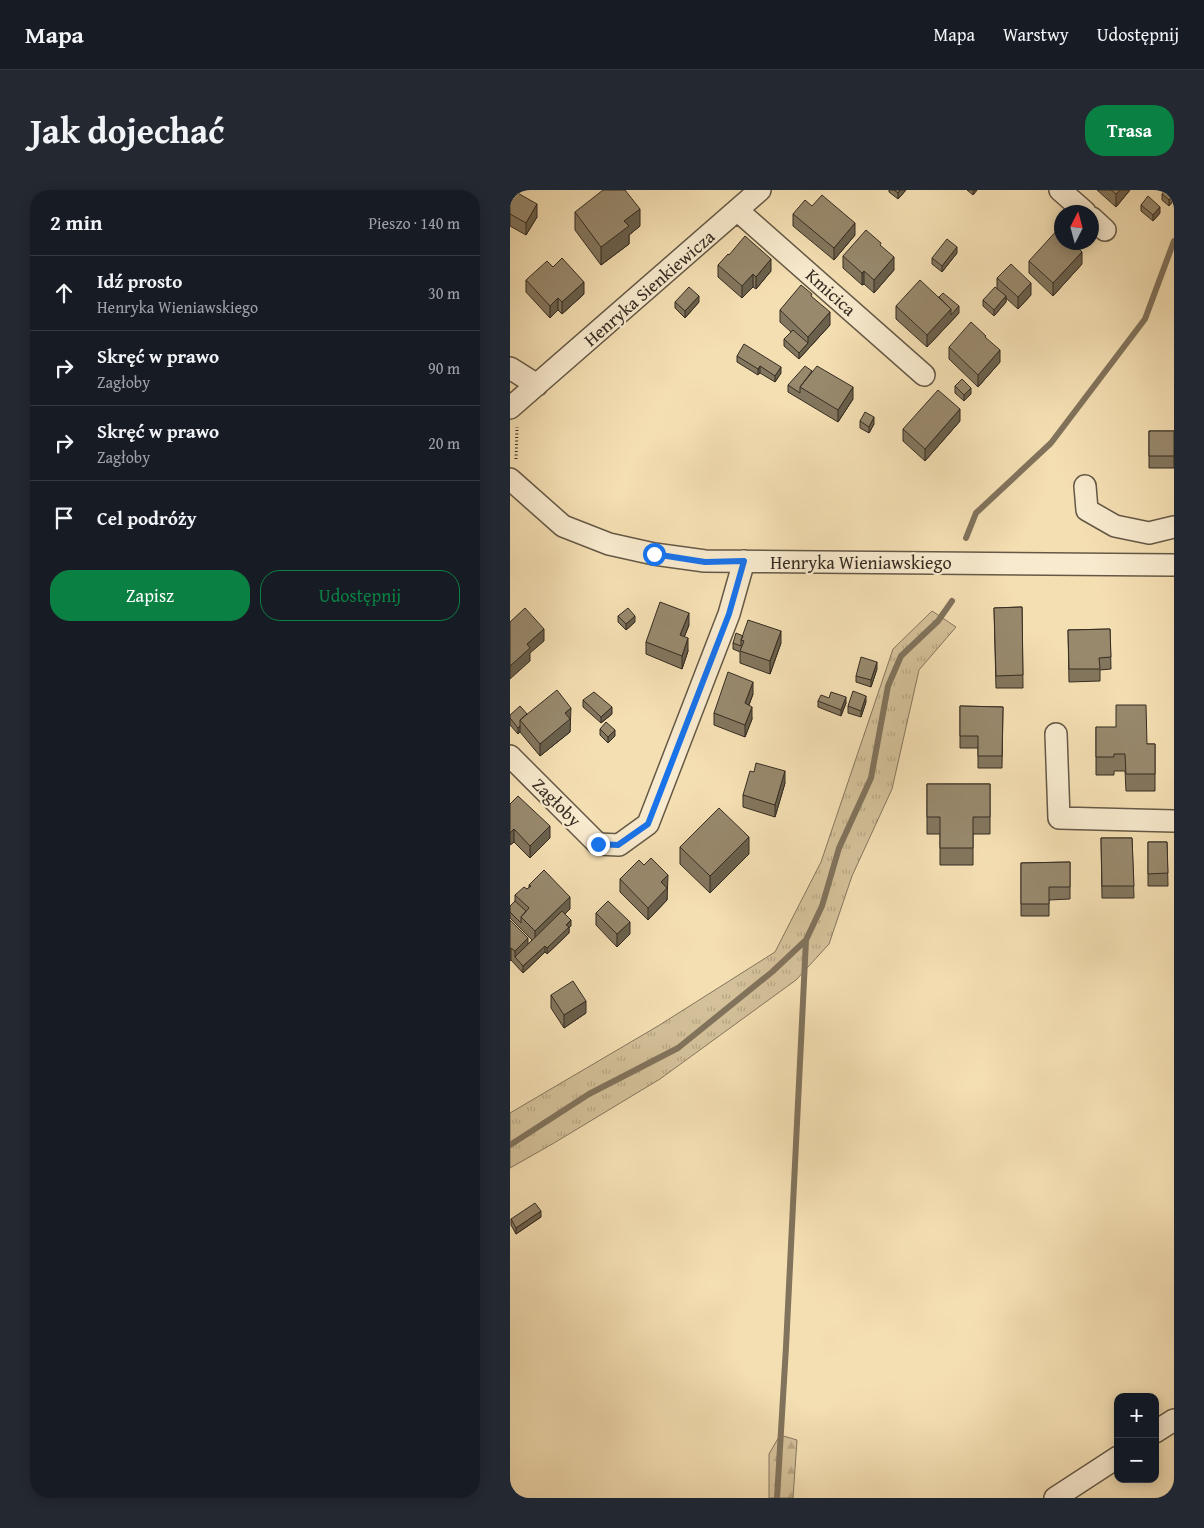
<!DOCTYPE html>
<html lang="pl">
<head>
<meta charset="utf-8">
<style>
	body { margin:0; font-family:"Gentium Book Plus",serif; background:#242831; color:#f1f3f6 }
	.controls { position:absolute; right:15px; bottom:15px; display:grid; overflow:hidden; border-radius:10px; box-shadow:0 2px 12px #0003 }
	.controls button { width:45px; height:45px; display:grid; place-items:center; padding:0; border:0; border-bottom:1px solid #363941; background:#171b24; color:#f1f3f6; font:25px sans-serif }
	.compass { position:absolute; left:544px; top:15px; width:45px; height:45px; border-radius:50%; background:#171b24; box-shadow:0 2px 12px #0003; rotate:6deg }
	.stop { position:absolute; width:15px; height:15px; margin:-11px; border:4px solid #1a73e8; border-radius:50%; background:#fff }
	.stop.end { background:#1a73e8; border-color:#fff; box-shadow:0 1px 5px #0008 }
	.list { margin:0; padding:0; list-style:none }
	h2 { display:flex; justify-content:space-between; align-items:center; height:65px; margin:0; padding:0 20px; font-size:21px }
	h2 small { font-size:16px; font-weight:400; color:#9ea1a6 }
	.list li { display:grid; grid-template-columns:32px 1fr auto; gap:15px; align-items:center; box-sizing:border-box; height:75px; padding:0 20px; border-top:1px solid #363941 }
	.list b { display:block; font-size:19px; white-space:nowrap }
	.list p { margin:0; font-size:16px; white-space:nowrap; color:#9ea1a6 }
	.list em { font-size:16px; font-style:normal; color:#9ea1a6 }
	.actions { display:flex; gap:10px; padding:15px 20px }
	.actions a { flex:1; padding:11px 0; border:1px solid #0b8043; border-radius:20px; text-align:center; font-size:18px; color:#0b8043 }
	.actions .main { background:#0b8043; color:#fff }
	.icon { flex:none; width:28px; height:28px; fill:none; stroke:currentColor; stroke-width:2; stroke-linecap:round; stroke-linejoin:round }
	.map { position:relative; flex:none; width:664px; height:1308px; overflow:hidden; border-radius:20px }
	header { display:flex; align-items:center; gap:30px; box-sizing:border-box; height:70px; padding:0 25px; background:#171b24; border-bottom:1px solid #363941 }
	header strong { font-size:24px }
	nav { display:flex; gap:28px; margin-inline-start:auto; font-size:18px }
	.intro { display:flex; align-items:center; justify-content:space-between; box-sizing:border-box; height:120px; padding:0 30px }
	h1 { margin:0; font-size:35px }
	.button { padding:12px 22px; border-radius:20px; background:#0b8043; color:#fff; font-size:18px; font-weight:700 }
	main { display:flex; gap:30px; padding:0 30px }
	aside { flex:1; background:#171b24; border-radius:20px; box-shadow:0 2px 12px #0003 }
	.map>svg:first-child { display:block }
	.grass { fill:url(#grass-tufts); stroke:#84765e }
	.forest { fill:url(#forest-firs); stroke:#84765e }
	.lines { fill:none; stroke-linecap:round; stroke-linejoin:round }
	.stream { stroke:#81735c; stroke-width:6 }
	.minor-casing { stroke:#655946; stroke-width:24 }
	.path { stroke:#352c22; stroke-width:3; stroke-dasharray:1 2.5; stroke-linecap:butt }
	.minor { stroke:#f8eace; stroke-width:21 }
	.wall { fill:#83765e; stroke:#352c22 }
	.shaded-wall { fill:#6a604c; stroke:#352c22 }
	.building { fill:#98896d; stroke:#352c22 }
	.route { stroke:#1a73e8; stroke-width:6 }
	.labels { text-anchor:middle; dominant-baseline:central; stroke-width:4.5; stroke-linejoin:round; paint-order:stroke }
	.street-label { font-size:18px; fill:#352c22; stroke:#f8eace }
</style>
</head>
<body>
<header>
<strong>Mapa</strong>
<nav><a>Mapa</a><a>Warstwy</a><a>Udostępnij</a></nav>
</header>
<div class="intro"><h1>Jak dojechać</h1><a class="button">Trasa</a></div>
<main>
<aside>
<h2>2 min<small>Pieszo · 140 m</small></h2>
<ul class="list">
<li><svg class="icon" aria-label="ahead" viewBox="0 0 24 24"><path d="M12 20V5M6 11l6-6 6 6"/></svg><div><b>Idź prosto</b><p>Henryka Wieniawskiego</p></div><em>30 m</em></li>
<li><svg class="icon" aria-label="right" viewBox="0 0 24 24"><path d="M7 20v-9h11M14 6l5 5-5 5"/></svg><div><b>Skręć w prawo</b><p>Zagłoby</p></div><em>90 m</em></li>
<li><svg class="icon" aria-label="right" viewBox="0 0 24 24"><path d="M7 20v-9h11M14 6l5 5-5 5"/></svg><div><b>Skręć w prawo</b><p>Zagłoby</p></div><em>20 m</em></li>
<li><svg class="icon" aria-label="arrive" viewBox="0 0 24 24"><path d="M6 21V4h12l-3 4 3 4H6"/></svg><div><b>Cel podróży</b></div></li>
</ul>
<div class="actions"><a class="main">Zapisz</a><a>Udostępnij</a></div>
</aside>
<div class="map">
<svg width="664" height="1308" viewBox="0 0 664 1308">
	<defs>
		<pattern id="grass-tufts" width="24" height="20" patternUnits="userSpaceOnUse" patternTransform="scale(1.25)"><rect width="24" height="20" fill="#d4c19a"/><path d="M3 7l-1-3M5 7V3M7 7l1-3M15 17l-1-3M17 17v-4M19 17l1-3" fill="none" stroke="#b7a684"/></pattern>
		<pattern id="forest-firs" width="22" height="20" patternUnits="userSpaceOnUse" patternTransform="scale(1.25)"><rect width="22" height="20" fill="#d4c19a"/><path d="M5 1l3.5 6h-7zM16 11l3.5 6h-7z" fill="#b7a684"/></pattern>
	</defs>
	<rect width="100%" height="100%" fill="#f4dfb3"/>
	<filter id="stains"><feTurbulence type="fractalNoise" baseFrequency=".004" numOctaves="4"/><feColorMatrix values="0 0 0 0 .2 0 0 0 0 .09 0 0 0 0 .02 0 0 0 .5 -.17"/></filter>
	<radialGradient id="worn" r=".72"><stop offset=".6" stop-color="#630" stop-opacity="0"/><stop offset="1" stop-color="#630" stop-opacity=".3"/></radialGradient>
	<path class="grass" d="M422,421L446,437L409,480L382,599L342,686L319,754L286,790L150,889L44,953L0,978V923L148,836L265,762L311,672L383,459Z"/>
	<path class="forest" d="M270,1245L287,1250L283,1308H259V1264Z"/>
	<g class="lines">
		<path class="stream" d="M456,348L466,323L541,253L635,129L664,51
			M0,955L79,904L168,858L262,782L296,750L312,716L329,658L361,588L378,496L391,466L428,431L442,411
			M267,1308L276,1157L296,750"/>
		<g class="minor-casing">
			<path id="minor" d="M550,0L575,22
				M227,20L414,185
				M582,28L595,40
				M0,178L27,195
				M0,218L250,0
				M0,289L53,336L99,354L144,364L195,371L664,375
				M575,296L577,320L605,336L639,343L664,337
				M546,544L549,628L664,631
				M0,566L88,654L109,655L138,634L219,424L234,371
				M645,1242L664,1230
				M545,1308L608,1267"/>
		</g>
		<path class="path" d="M6,269L7,237"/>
		<use href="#minor" class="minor"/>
	</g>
	<path class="wall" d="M379,0H396L388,9L379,2Z
		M457,0H467L463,5Z
		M587,0H620L606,17Z
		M0,3L27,27L16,45L0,36Z
		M652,4L663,11L659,16L652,10Z
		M631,15L650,23L643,31L631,21Z
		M302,16L345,45L324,70L283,36V24Z
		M65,22L130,36L119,45V54L91,75L65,40Z
		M371,56L384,80L364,103L354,94L352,95L333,78V66Z
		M447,63L432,82L422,74V68Z
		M219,65L261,81L246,99L243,97L232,108L208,87V75Z
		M519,71L572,74L543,106L519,83Z
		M43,77L74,104L52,124L48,120L40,128L16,102V90Z
		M487,88L521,105L508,119L496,108V112L484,126L473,116V110L487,99Z
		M302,107L320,135L289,169L274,156V149L281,142L270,132V120Z
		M429,107L449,123L417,157L386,129V116Z
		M165,112H189L175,128L165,118Z
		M476,148L490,172L468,197L439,169V157Z
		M227,166L271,183L265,192L250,183L248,185L227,172Z
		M302,181L343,209L328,232L278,202V195Z
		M445,196L461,204L454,211L445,203Z
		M350,231L364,234L359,243L350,238Z
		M450,231L415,271L393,251V239Z
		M639,241H664V278H639Z
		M512,417L513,498H486L484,418Z
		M108,426L125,432L116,440L108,432Z
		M179,435L174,447L178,461L172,479L136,464V452Z
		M600,439L601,479L590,480V491L559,492L558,440Z
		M233,446L271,453L260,484L230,473V462L223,459V453Z
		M367,479L361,497L346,492V486Z
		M243,504L239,515L242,529L235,547L204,535V523Z
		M73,510L102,524L91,533L73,517Z
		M308,511L336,513L331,526L308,517Z
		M356,512L351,527L338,523V516Z
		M450,516L493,517L492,578H468V558H450Z
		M17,524L61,530L60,531V542L30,566L10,542L8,544L0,535V525Z
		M586,537L637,554H645V601H616L615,581H604V585H586Z
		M90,539L105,546L98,553L90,545Z
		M275,593L265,627L233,617V605Z
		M417,594H480V644H463V675H430V644H417Z
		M0,614L40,648L20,668L4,652L0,655Z
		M591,648H622L624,708H592Z
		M638,652H657L658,696H638Z
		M170,657L239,664L200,703L170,674Z
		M560,672V709L539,710V726H511V673Z
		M110,689L158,697L157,698V710L138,730L110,702Z
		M19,695L60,719L55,724L61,736L59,738V743L37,764L35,762L13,783L1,770L0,771V730L18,754L22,750L0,728V716L5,711V705L19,698Z
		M86,723L120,744L107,757L86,735Z
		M41,805L76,823L54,838L41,818Z
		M31,1027L6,1044L1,1035V1029Z"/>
	<path class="shaded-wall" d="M390,0H396L388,9V3Z
		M463,0H467L463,5Z
		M610,0H620L606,17V4Z
		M663,5V11L659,16V10Z
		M27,14V27L16,45V33Z
		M650,17V23L643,31V25Z
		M130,19V36L119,45V54L91,75V57L114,31Z
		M345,33V45L324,70V58Z
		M447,57V63L432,82V76Z
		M572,62V74L543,106V93Z
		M384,67V80L364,103V90Z
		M261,69V81L246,99V87Z
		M354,81V94L352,95V83Z
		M243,84V97L232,108V96Z
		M74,92V104L52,124V112Z
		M521,93V105L508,119V107Z
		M189,106V112L175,128V121Z
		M496,106V112L484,126V120Z
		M48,108V120L40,128V116Z
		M449,116V123L417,157V145L441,119Z
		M320,122V135L289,169V163L298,153V147Z
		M490,160V172L468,197V185Z
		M250,176V183L248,185V179Z
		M271,177V183L265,192V186Z
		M343,197V209L328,232V220Z
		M461,198V204L454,211V205Z
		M450,219V231L415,271V259Z
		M364,227V234L359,243V237Z
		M179,423V435L170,458V445Z
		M125,426V432L116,440V434Z
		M34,439V451L20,463V471L0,489V476L17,454Z
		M271,441V453L260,484V471Z
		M178,448V461L172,479V466Z
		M367,472V479L361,497V490Z
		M243,492V504L235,525V513Z
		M356,506V512L351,527V521Z
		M336,507V513L331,526V520Z
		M102,517V524L91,533V527Z
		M242,517V529L235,547V535Z
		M61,518L60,542L30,566V554L55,523Z
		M10,536V542L8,544V538Z
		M105,540V546L98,553V547Z
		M275,581V593L265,627V615Z
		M40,636V648L20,668V656Z
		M4,639V652L0,655V643Z
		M239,647V664L200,703V686Z
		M158,685L157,710L138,730V718L151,692Z
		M60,707V719L25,753V741Z
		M61,730V736L59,738V743L37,764V758Z
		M120,732V744L107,757V744Z
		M18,748V760L5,767V761Z
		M35,756V762L13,783V776Z
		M1,758V770L0,771V759Z
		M76,811V823L54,838V825Z
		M31,1021V1027L6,1044V1038Z"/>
	<path class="building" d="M93,0H115L130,19L114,31L119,36L91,57L65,22Z
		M384,0H390L388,3Z
		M601,0H610L606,4Z
		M655,0H658L663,5L659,10L652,4Z
		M4,1L27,14L16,33L0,24V3L2,4Z
		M312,5L345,33L324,58L283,24L295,10L302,16Z
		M638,6L650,17L643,25L631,15Z
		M550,37L552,39V52H562L572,62L543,93L519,71Z
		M356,40L371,53L370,55L384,67L364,90L354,81L352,83L333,66Z
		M235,46L261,69L246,87L243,84L232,96L208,75L218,64L219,65Z
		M437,49L447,57L432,76L422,68Z
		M52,68L74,92L52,112L48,108L40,116L16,90L37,71L43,77Z
		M501,74L521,93L508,107L487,88Z
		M410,90L441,119L417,145L386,116Z
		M291,95L302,104L301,106L320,122L298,147L270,120Z
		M179,97L189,106L175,121L165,112Z
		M485,97L496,106L484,120L473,110Z
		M433,103L449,116L441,125V119L429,107Z
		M461,132L476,146L475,147L490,160L468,185L439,157Z
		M283,140L298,153L289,163L274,149Z
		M234,154L271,177L265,186L250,176L248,179L227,166Z
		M295,176L302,181L290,197V203L278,195Z
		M307,176L343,197L328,220L290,197Z
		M452,189L461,198L454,205L445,196Z
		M428,200L450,219L415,259L393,239Z
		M355,222L364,227L359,237L350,231Z
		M639,241H664V266H639Z
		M150,412L179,423L170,445L178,448L172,466L136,452Z
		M512,417L513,485L486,486L484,418Z
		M15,418L34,439L17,454L20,458L0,476V432Z
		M118,418L125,426L116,434L108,426Z
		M238,430L271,441L260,471L230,461L234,451L231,450Z
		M600,439L601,467L589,468L590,479H559L558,440Z
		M226,443L233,446L231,450V456L223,453Z
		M351,467L367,472L361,490L346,486Z
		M218,482L243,492L235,513L242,517L235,535L204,523Z
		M47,500L61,518L55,523L60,529L30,554L10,530Z
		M343,501L356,506L351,521L338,516Z
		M84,502L102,517L91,527L73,510Z
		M321,502L336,507L331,520L308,511L311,505L319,508Z
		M606,515H636L637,554H645V584H616L615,564H604V567H586V537H606Z
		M10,516L17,524L10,530V536L8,538L0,528V525Z
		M450,516L493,517L492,566H468V546H450Z
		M96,532L105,540L98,547L90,539Z
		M246,573L275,581L265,615L233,605L240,581L244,582Z
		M417,594H480V627H463V658H430V627H417Z
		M8,606L40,636L20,656L4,639L0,643V614Z
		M209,618L239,647L200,686L170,657Z
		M591,648H622L624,696H592Z
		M638,652H657L658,683L638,684Z
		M141,668L158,685L151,692L157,698L138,718L110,689L129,670L134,675Z
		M560,672V697H539V714H511V673Z
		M34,680L60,707L25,741L11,727L19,718L5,705L14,697L17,699L21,696L19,695Z
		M5,711L16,721L11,727V733L0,722V716Z
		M98,711L120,732L107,744L86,723Z
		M52,721L61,730L56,735L59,737L37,758L35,756L13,776L5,767Z
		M0,730L18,748L5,761L1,758L0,759Z
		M63,791L76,811L54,825L41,805Z
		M25,1013L31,1021L6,1038L1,1029Z"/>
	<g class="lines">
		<path class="route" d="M88,654L108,655L138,634L219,424L234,371L195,372L144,364"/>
	</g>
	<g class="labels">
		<g class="street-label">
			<text transform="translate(139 98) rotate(-41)">Henryka Sienkiewicza</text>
			<text transform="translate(321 102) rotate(42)">Kmicica</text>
			<text x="351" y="372">Henryka Wieniawskiego</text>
			<text transform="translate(47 612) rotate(45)">Zagłoby</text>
		</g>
	</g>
	<rect width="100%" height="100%" filter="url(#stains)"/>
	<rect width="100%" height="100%" fill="url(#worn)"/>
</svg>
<div class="controls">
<button>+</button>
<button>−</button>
</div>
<svg class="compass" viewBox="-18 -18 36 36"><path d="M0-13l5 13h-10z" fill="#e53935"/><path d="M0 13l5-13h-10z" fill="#9ea1a6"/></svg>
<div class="stop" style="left:144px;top:364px"></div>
<div class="stop end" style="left:88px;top:654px"></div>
</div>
</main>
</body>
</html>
